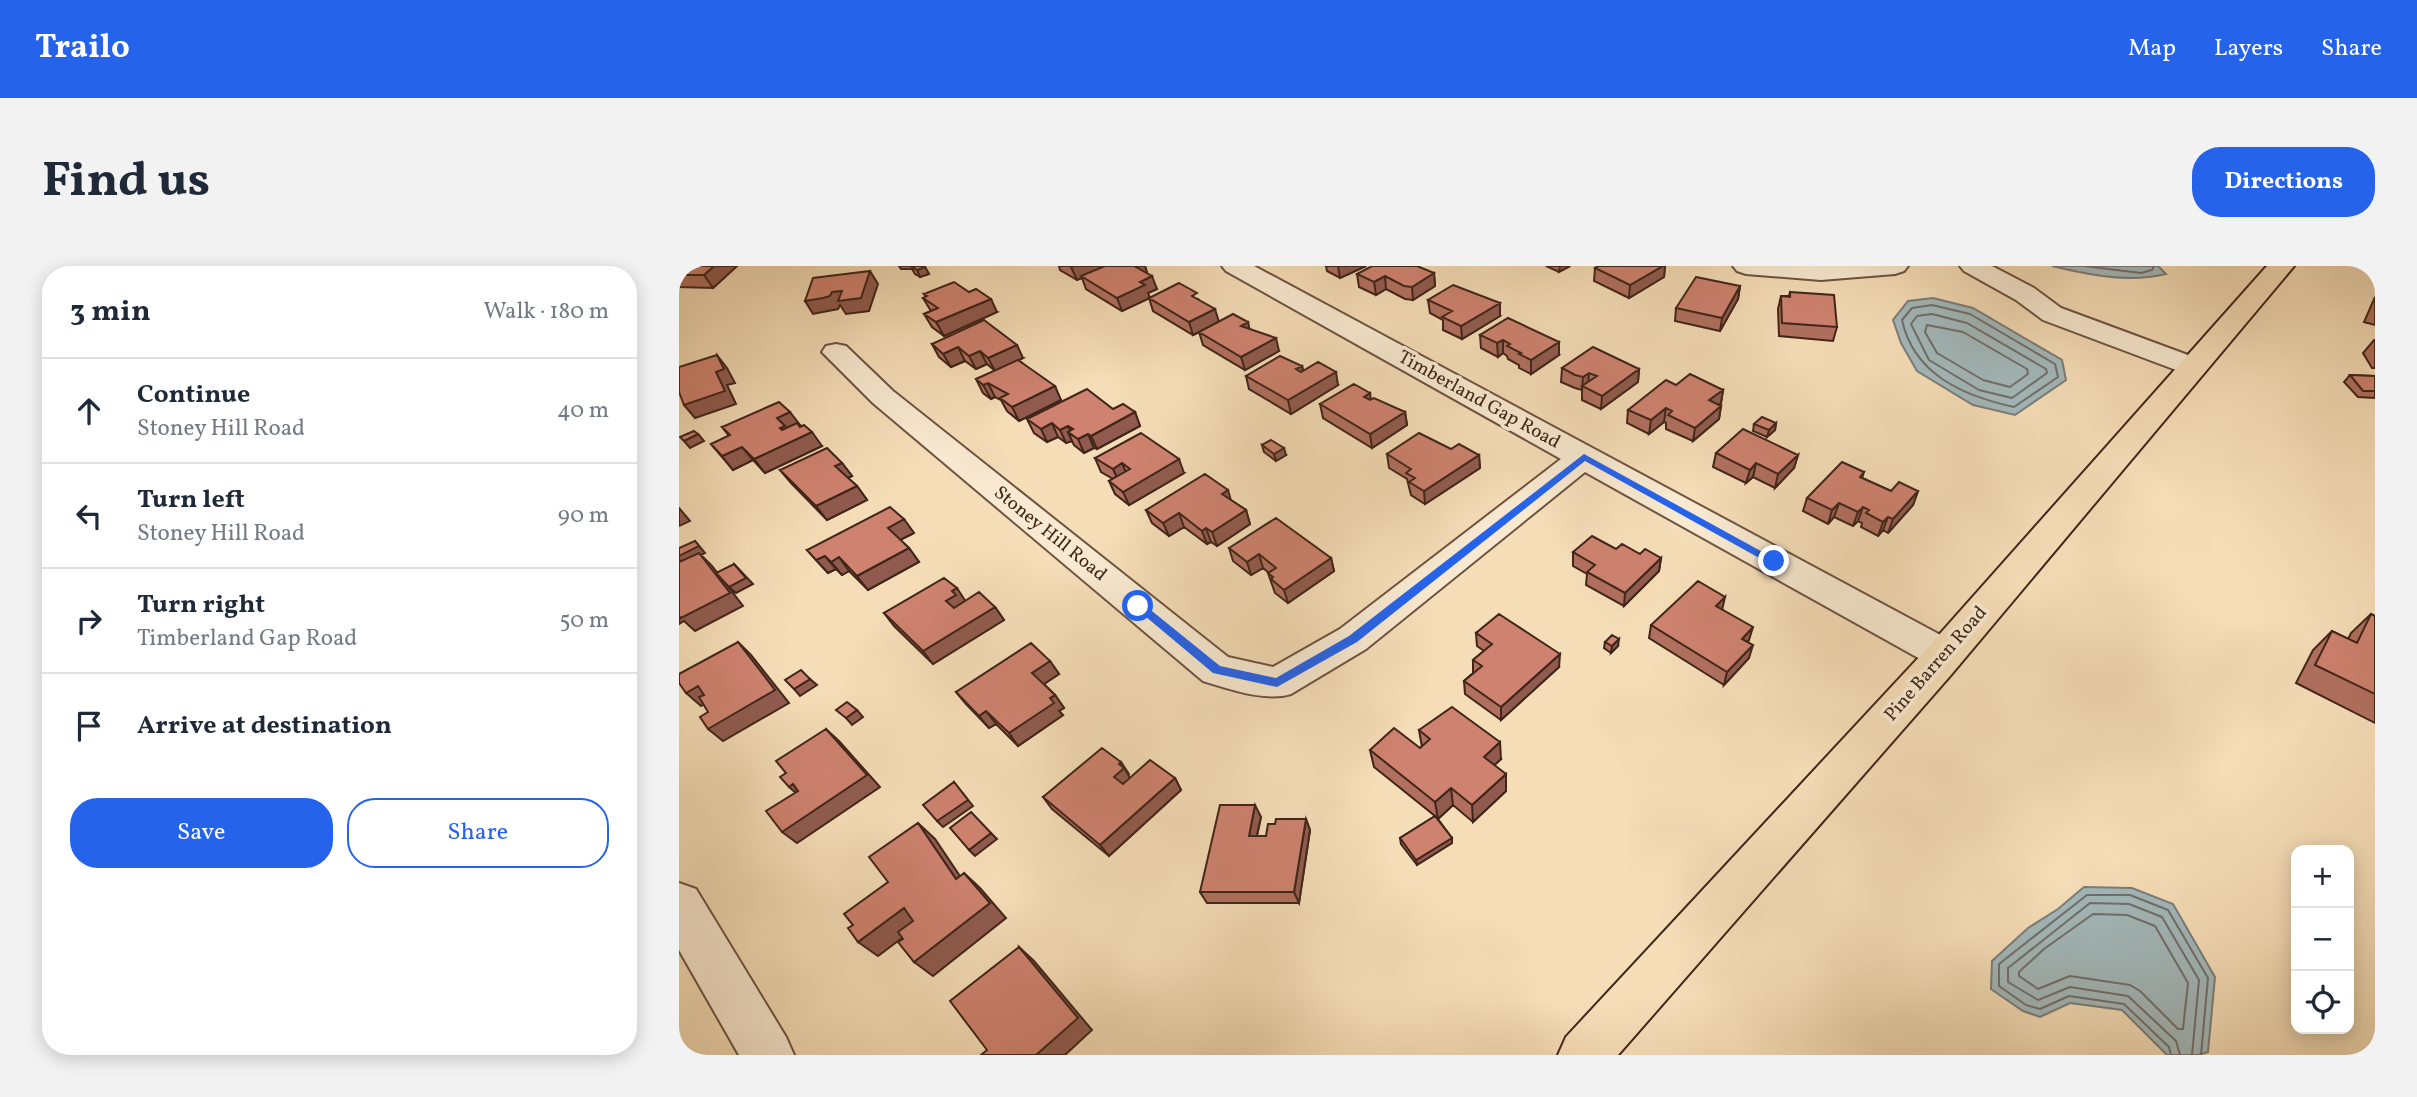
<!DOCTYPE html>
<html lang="en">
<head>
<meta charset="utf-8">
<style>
	body { margin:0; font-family:Vollkorn,serif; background:#f2f2f3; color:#1f2937 }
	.controls { position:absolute; right:21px; bottom:21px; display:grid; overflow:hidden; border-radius:14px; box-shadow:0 4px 18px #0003 }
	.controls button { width:63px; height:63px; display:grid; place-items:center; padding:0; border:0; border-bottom:2px solid #e0e1e3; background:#fff; color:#1f2937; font:35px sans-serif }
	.stop { position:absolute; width:21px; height:21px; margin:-16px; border:5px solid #2563eb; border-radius:50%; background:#fff }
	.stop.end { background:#2563eb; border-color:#fff; box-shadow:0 2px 7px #0008 }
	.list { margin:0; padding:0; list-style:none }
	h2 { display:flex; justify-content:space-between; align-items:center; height:91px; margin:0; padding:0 28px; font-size:30px }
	h2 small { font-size:23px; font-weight:400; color:#747a83 }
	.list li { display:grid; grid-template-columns:46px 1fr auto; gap:21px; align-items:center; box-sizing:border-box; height:105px; padding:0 28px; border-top:2px solid #e0e1e3 }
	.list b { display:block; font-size:26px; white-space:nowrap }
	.list p { margin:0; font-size:23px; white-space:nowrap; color:#747a83 }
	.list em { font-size:23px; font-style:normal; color:#747a83 }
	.actions { display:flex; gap:14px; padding:21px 28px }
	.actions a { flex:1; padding:16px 0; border:2px solid #2563eb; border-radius:28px; text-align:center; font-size:24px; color:#2563eb }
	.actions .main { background:#2563eb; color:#fff }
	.icon { flex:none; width:38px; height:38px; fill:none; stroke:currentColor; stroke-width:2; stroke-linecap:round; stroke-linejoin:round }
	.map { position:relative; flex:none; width:1696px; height:789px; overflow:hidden; border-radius:28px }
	header { display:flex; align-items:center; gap:42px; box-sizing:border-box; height:98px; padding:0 35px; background:#2563eb; color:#fff }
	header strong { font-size:33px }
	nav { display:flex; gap:38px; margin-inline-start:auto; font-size:24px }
	.intro { display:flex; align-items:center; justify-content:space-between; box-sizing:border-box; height:168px; padding:0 42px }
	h1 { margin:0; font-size:49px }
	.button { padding:18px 32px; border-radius:28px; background:#2563eb; color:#fff; font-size:24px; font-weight:700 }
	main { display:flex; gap:42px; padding:0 42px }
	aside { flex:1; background:#fff; border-radius:28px; box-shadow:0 4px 18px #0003 }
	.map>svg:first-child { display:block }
	.water { fill:#a2b8ba; stroke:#7b7d7a; stroke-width:2 }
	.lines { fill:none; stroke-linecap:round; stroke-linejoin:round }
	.shore { stroke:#716e6a; stroke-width:2 }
	.minor-casing { stroke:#6d5340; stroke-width:4 }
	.major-casing { stroke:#402519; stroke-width:4 }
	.minor { fill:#f8e9d0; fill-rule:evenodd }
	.major { fill:#f5ddb7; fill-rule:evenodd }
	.wall { fill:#b1705f; stroke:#402519; stroke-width:2 }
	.shaded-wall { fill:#905b4e; stroke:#402519; stroke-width:2 }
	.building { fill:#ce826f; stroke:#402519; stroke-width:2 }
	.route { fill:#2563eb }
	.labels { text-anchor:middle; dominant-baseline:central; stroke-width:7; stroke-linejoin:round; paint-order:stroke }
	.street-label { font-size:19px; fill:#402519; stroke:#f8e9d0 }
</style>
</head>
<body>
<header>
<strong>Trailo</strong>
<nav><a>Map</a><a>Layers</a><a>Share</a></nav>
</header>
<div class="intro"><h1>Find us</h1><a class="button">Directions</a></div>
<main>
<aside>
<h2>3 min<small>Walk · 180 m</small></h2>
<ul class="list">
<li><svg class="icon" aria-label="ahead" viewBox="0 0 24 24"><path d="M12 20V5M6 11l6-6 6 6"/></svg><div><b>Continue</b><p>Stoney Hill Road</p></div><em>40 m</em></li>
<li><svg class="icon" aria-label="left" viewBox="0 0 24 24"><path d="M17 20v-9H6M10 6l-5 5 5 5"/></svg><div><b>Turn left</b><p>Stoney Hill Road</p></div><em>90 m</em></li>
<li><svg class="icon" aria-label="right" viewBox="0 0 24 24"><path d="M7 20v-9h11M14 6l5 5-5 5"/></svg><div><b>Turn right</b><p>Timberland Gap Road</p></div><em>50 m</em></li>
<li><svg class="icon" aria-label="arrive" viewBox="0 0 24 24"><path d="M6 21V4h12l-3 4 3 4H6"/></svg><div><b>Arrive at destination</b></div></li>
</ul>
<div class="actions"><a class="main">Save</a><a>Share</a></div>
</aside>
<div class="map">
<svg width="1696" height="789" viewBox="0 0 1696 789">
	<rect width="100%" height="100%" fill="#f5ddb7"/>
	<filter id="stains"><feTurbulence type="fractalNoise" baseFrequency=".00286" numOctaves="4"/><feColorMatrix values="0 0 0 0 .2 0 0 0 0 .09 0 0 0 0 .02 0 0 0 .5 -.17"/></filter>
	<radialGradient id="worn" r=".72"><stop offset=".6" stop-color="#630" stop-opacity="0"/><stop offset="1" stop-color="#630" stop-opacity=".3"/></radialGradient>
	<path class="water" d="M1373,0H1479L1487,8C1449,17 1411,9 1373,0Z
		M1254,32L1294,42L1383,94L1387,114L1336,149L1294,139L1238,105L1222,77L1214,54L1229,35Z
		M1405,621L1453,622L1494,638L1536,711L1529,786L1519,789H1488L1443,744L1391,737L1361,751L1344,745L1312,723L1313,695L1349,662L1379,643Z"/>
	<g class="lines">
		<path class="shore" d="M1405,0L1462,7L1473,4L1475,0
			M1253,39L1291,48L1376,98L1379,111L1335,141C1285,130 1235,109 1223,54L1233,42Z
			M1253,48L1288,57L1367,103L1368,107L1333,132L1300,124L1250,94L1232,58L1238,50Z
			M1248,59L1284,66L1348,103L1349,108L1331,121L1304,114L1258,87L1246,66Z
			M1414,648L1448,649L1476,660L1509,717L1504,763H1499L1461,725L1451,719L1391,710L1359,723L1340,710V706L1365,683Z
			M1492,789L1490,781L1445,738L1390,730L1361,743L1347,739L1320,720V698L1408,629H1451L1489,644L1529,712L1522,789
			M1501,789L1497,775L1449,730L1391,721L1359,734L1329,716V702L1411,637L1450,638L1483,651L1520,714L1513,789"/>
		<g class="minor-casing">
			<path id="minor" d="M543,0H575L1280,379L1285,389L1280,399L1266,404L1252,399L906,206L687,383L612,428C586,436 550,423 524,415L194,137L143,86L147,80L157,78L167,80L214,125L549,391L594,401L661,363L882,193L547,5Z
				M1054,0H1229L1225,5L1216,8L1142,14L1067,8L1058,5Z
				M1281,0H1313L1355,22L1382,42L1525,95L1529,101L1525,107L1515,110L1505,107L1364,54L1337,34L1285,5Z
				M0,617L17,623L107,771L115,789H60L0,684Z"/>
		</g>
		<g class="major-casing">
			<path id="major" d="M1588,0H1615L1271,410L939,789H879L887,771L1243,388Z"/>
		</g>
		<use href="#minor" class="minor"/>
		<use href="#major" class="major"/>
	</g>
	<path class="wall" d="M0,0H58L34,22L0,21Z
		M220,0H245L250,8L241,11L236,8L233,3H222Z
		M380,0H466L468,7L478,23L469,27L470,31L519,33L540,56L570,63L600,85L566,104L524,79L520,66L514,69L474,45L470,32L443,45L407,23L403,12L398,14L381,4Z
		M647,0H687L661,12L648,5Z
		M867,0H891L880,6Z
		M920,0H986L985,11L950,32L915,15L916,2Z
		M755,7L756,20L734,34L726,33L707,23L697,29L680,21L678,8Z
		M1061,20L1059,33L1041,65L996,55L997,42Z
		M1111,26L1158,61L1154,75L1100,70L1099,43L1102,30H1110Z
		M245,28L318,46L265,70L253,61L245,48L252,45L244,32L247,31Z
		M1696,31V59L1685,56Z
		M749,34L821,50L783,73L764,64V54L751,47Z
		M801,69L880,89L852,108L840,102V99L829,93L828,90L824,87L819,91L802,82Z
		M1695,74H1696V102H1693L1684,87Z
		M253,78L344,92L340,94L382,134L340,155L328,145L322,134L316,131L312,133L304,127L297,113L316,105L308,98L297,103L286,95L272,101L260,91Z
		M623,100L624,105L659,119L612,148L570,123L567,110Z
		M883,102L960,103L959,116L922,143L903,134V124L896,122L882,116Z
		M1671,109L1696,110V132L1679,131L1665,116Z
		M997,119L1044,124L1042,137L1040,139L1042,140L1040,153L1014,175L987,163V157L985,156L970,168L948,157L949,144Z
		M692,134L726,146L728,159L693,182L644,152L641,138Z
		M434,143L456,146L461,160L418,183L415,182L405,187L395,179L393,175L387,177L379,171L368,176L355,167L348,153Z
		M1097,157L1096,164L1088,171L1074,165L1075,158Z
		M121,159L143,180L86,207L74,194L54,204L32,178L50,170L43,161Z
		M583,179L607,189L597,195L585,186Z
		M772,183L800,189L801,202L746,238L732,229L728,213L710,202L708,188Z
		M1037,187L1119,189L1115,202L1096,222L1074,211L1067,217L1034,201Z
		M416,192L505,207L450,239L436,228L430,215L434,213L422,206Z
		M163,197L173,210L169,212L178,220L188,234L148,254L112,217L101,204Z
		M1185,206L1183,212L1212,225H1239L1234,239L1209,267L1204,264L1199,270L1182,261L1183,257L1179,255L1174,260L1155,251L1149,258L1124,245L1128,232Z
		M552,234L567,244L571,258L538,280L532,276L528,278L505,261L490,270L473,257L467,244Z
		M235,267L221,274L230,282L240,296L189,324L170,305L163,309L157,303L149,307L128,284Z
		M550,282L652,292L655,305L609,337L596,327L589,307H590L584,302L572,309L554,295Z
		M937,283L982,292L980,305L945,340L907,319L908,308L894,300V286Z
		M286,335L316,341L325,354L254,398L215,360L205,347Z
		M1043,343L1070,374L1068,376L1070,392L1045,419L970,372L972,359Z
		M1692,348L1696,350V457L1617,417L1634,384L1653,365L1669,373L1672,367Z
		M797,367L880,401L822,454L786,428L785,415L794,407V394L805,385L798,380Z
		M926,376L939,380L932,387L925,382Z
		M371,395L380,408L365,418L376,429L385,442L380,445L384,449L339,480L317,458L310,462L287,438L277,426Z
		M740,464L822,493L815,499L827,525L794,556L774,539L759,553L773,572V577L738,599L722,578L721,572L756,550L695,501L691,484L741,482L743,481Z
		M442,496L450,508L449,509L451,512H496L502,524L430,590L373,543L364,531Z
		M582,551L578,570H587L596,558L627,553L631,564L620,637H528L521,626Z"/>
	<path class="shaded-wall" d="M35,0H58L34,22L25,9Z
		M395,0H430L398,14L392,1Z
		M459,0H466L469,10L457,1Z
		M659,0H687L661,12Z
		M881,0H891L880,6Z
		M984,0H986L985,11L950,32L951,19Z
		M246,1L250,8L241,11L238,4Z
		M191,5L199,18L190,45L167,48L161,39L159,43L134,48L126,35L153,26Z
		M755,7L756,20L734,34L733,21Z
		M473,10L478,23L469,27L471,32L443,45L438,32L461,16Z
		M706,10L707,23L697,29L695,16Z
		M1061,20L1059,33L1041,65L1043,52Z
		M312,33L318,46L265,70L257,56Z
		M821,37V50L783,73L782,60Z
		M536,43L540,56L514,69L510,56Z
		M569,56L572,70L562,60Z
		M597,72L600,85L566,104L562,91Z
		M824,74V87L819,91L818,77Z
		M880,76V89L852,108V94Z
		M338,79L344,92L316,105L309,92Z
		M279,81L286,95L272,101L264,88Z
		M301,85L308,98L297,103L290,90Z
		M38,89L48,102L56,117L48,119L57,138L16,152L5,139L37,106Z
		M623,100L626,113L617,103Z
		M960,103L959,116L922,143L923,130Z
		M657,106L659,119L612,148L609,134Z
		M910,107L909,120H903V124L904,111Z
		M309,117L316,131L312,133L304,119Z
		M376,120L382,134L340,155L333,141Z
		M1044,124L1042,137L1027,148L1030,134Z
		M691,127L693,141L685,131Z
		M1042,140L1040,153L1014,175L1016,162Z
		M987,142L985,156L970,168L972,154Z
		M111,146L121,159L109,165L116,173L101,162L98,152Z
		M456,146L461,160L418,183L412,170Z
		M726,146L728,159L693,182L691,168Z
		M373,157L379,171L368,176L362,163Z
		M1097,157L1096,164L1088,171L1090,164Z
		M389,160L394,170L389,166L393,175L387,177L381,164Z
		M133,166L143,180L86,207L75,193Z
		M19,168L25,175L11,182L5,175Z
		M409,168L415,182L405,187L399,173Z
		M63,181L74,194L54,204L43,190Z
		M605,182L607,189L597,195L595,188Z
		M800,189L801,202L746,238L745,225Z
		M1119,189L1115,202L1096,222L1099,208Z
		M500,193L505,207L450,239L444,226Z
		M163,197L173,210L166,213L156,200Z
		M443,197L449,211L440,216L434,203Z
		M1077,197L1074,211L1067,217L1071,204Z
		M178,220L188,234L148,254L137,240Z
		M549,224L553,238L543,228Z
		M1239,225L1234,239L1209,267L1214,253Z
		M1160,237L1155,251L1149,258L1153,244Z
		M1184,241L1179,255L1174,260L1179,246Z
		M0,242L11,255L0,260Z
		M567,244L571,258L538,280L533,266Z
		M500,247L505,261L490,270L484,257Z
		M1209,251L1204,264L1199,270L1204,256Z
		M225,253L235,267L219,275L209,262Z
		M527,262L532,276L528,278L523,265Z
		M16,275L26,287L22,289L33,300L64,340L16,365L5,355L0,358L4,298L0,293V290Z
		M230,282L240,296L189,324L178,310Z
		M580,288L584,302L572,309L568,296Z
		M146,290L157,303L149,307L137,294Z
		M160,291L170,305L163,309L152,296Z
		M652,292L655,305L609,337L605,324Z
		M982,292L980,305L945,340L946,327Z
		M55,298L74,318L57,327L50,321Z
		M278,322L287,336L277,348L267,335L273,325Z
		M1046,331L1043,344L1037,340Z
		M316,341L325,354L254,398L244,385Z
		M1074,361L1070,374L1059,386L1063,373Z
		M940,373L939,380L932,387L933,380Z
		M59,376L72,389L110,437L44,475L29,463Z
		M1074,379L1070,392L1045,419L1048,406Z
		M881,388L880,401L822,454V441Z
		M371,395L380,408L362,420L353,407Z
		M131,413L138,419L121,430L115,423Z
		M19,420L33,433L22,440L7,427Z
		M376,429L385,442L380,445L384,449L339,480L330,467Z
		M178,444L184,451L173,459L167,452Z
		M307,445L317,458L310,462L300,450Z
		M147,463L160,475L201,521L118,577L103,566Z
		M821,476L822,493L806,508L805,491Z
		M442,496L452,514L443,523L435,511L440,498Z
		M827,508V525L794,556L793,539Z
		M496,512L502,524L430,590L421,579Z
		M275,516L294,540L264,561L258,555Z
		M114,518L124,533L110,521Z
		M772,522L774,539L759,553L756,536Z
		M576,539L582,551L575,582L570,570Z
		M627,553L631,564L620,637L615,626Z
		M239,557L256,573L293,628L277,613Z
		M312,567L318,573L296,590L290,584Z
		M773,572V577L738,599L737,594Z
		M285,607L301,622L327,652L254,710L235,696Z
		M225,642L243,657L199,690L179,676Z
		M340,681L355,695L413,764L386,789H357Z"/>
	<path class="building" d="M0,0H35L25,9H0Z
		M237,0H245L246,1L238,4L233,2Z
		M426,0H459L457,1L473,10L461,16L466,19L438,32L402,10Z
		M693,0H738L755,7L733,21L725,20L706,10L695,16L678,8Z
		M920,0H984L951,19L916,2Z
		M191,5L182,32L159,35L163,25L153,26L151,30L144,32L126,35L134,12Z
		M1017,11L1061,20L1043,52L997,42Z
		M275,16L290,26L297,23L312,33L257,56L245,48L259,42L244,32L248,30L245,28Z
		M500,17L518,27L513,30L536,43L510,56L470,32Z
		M774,19L821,37L782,60L763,51L773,45L749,34Z
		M1111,26L1155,29L1158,61L1103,57L1102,30L1111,31Z
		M554,48L569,56L562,60L597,72L562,91L520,66Z
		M829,52L880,76L852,94L840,88L842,87L828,80L831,78L824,74L818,77L801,69Z
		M305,54L338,79L309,92L301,85L290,90L279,81L264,88L253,78Z
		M914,81L960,103L923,130L903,120L918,110L910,107L904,111L896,109L883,102Z
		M38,89L45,103L37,106L46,125L5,139L0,126V101Z
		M601,90L623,100L617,103L622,106L639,96L657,106L609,134L567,110Z
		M339,94L376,120L333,141L321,132L329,128L309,117L304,119L297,113Z
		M1011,108L1044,124L1030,134L1042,140L1016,162L989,149L993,145L987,142L972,154L949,144L987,114L997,119Z
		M1671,109L1696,110V125H1684Z
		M675,118L691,127L685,131L691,134L695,132L726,146L691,168L641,138Z
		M408,123L434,143L444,138L456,146L412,170L409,168L399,173L389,166L394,163L389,160L381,164L373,157L362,163L348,153Z
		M100,136L111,146L98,152L106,160L101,162L103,164L118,157L121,161L125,159L133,166L75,193L63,181L43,190L32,178L51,169L43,161Z
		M1083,151L1097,157L1090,164L1075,158Z
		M1064,163L1119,189L1099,208L1077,197L1071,204L1037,187Z
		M15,165L19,168L5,175L1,171Z
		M462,167L500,193L444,226L430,215L451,203L443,197L434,203L416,192Z
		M740,167L772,183L780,178L800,189L745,225L730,216L736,212L727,207L732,203L708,188Z
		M592,174L605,182L595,188L583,179Z
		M148,182L163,197L156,200L178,220L137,240L101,204Z
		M1163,196L1185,206L1181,211L1212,225L1220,216L1239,225L1214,253L1209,251L1204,256L1187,247L1190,244L1184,241L1179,246L1160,237L1153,244L1128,232Z
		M526,208L549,224L543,228L567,244L533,266L527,262L523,265L500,247L484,257L467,244Z
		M211,241L225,253L209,262L230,282L178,310L160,291L152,296L146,290L137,294L128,284Z
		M597,252L652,292L605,324L592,313L594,311L589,307L597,302L580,288L568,296L550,282Z
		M913,270L937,283L943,278L961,288L966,283L982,292L946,327L908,306L916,299L894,286Z
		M16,275L20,280L0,290V282Z
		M20,287L51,327L2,352L0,350V296Z
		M55,298L67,312L50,321L37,307Z
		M265,312L278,322L273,325L277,329L267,335L275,342L300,326L316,341L244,385L205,347Z
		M1019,315L1046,331L1037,340L1074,361L1063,373L1074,379L1048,406L972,359Z
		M820,348L881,388L822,441L785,415L803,400L794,394L813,378L797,367Z
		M1692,348L1696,350V428L1636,399L1653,365L1678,377Z
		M933,369L940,373L933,380L926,376Z
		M59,376L96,424L29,463L21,451L29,446L20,431L25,429L19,420L7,427L0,417V408Z
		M352,377L371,395L353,407L376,429L371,432L375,437L330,467L307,445L300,450L277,426Z
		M122,404L131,413L115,423L106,414Z
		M168,436L178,444L167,452L157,444Z
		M773,441L821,476L805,491L827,508L793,539L772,522L756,536L691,484L715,462L741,482L751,473L740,464Z
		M147,463L188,509L103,566L87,545L119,525L114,518L110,521L101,511L107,507L97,495Z
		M423,482L442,496L440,498L445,502L435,511L444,518L471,494L496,512L421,579L364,531Z
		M275,516L289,534L258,555L244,539Z
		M541,539H576L570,570H587L589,558H596L597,553H627L615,626H521Z
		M292,546L312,567L290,584L271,562Z
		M756,550L773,572L737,594L721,572Z
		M239,557L277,613L285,607L311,637L235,696L219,676L224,673L219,666L234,655L225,642L179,676L169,662L174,659L165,648L209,616L190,591Z
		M340,681L399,752L357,789H302L308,784L271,735Z"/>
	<path class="route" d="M905,188L1100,295L1091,298L906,195L678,376L598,421L534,407L454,340L459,336L463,337L541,400L597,412L670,370Z"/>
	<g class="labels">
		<g class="street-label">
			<text transform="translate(800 134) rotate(29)">Timberland Gap Road</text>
			<text transform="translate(371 268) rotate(39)">Stoney Hill Road</text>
			<text transform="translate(1257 398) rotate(-49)">Pine Barren Road</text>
		</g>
	</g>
	<rect width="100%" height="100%" filter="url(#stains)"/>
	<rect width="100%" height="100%" fill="url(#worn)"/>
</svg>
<div class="controls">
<button>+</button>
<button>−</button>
<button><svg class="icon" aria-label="locate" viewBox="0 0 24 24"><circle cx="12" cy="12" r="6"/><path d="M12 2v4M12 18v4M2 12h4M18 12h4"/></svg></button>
</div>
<div class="stop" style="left:459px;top:340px"></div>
<div class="stop end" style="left:1095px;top:295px"></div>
</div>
</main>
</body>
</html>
